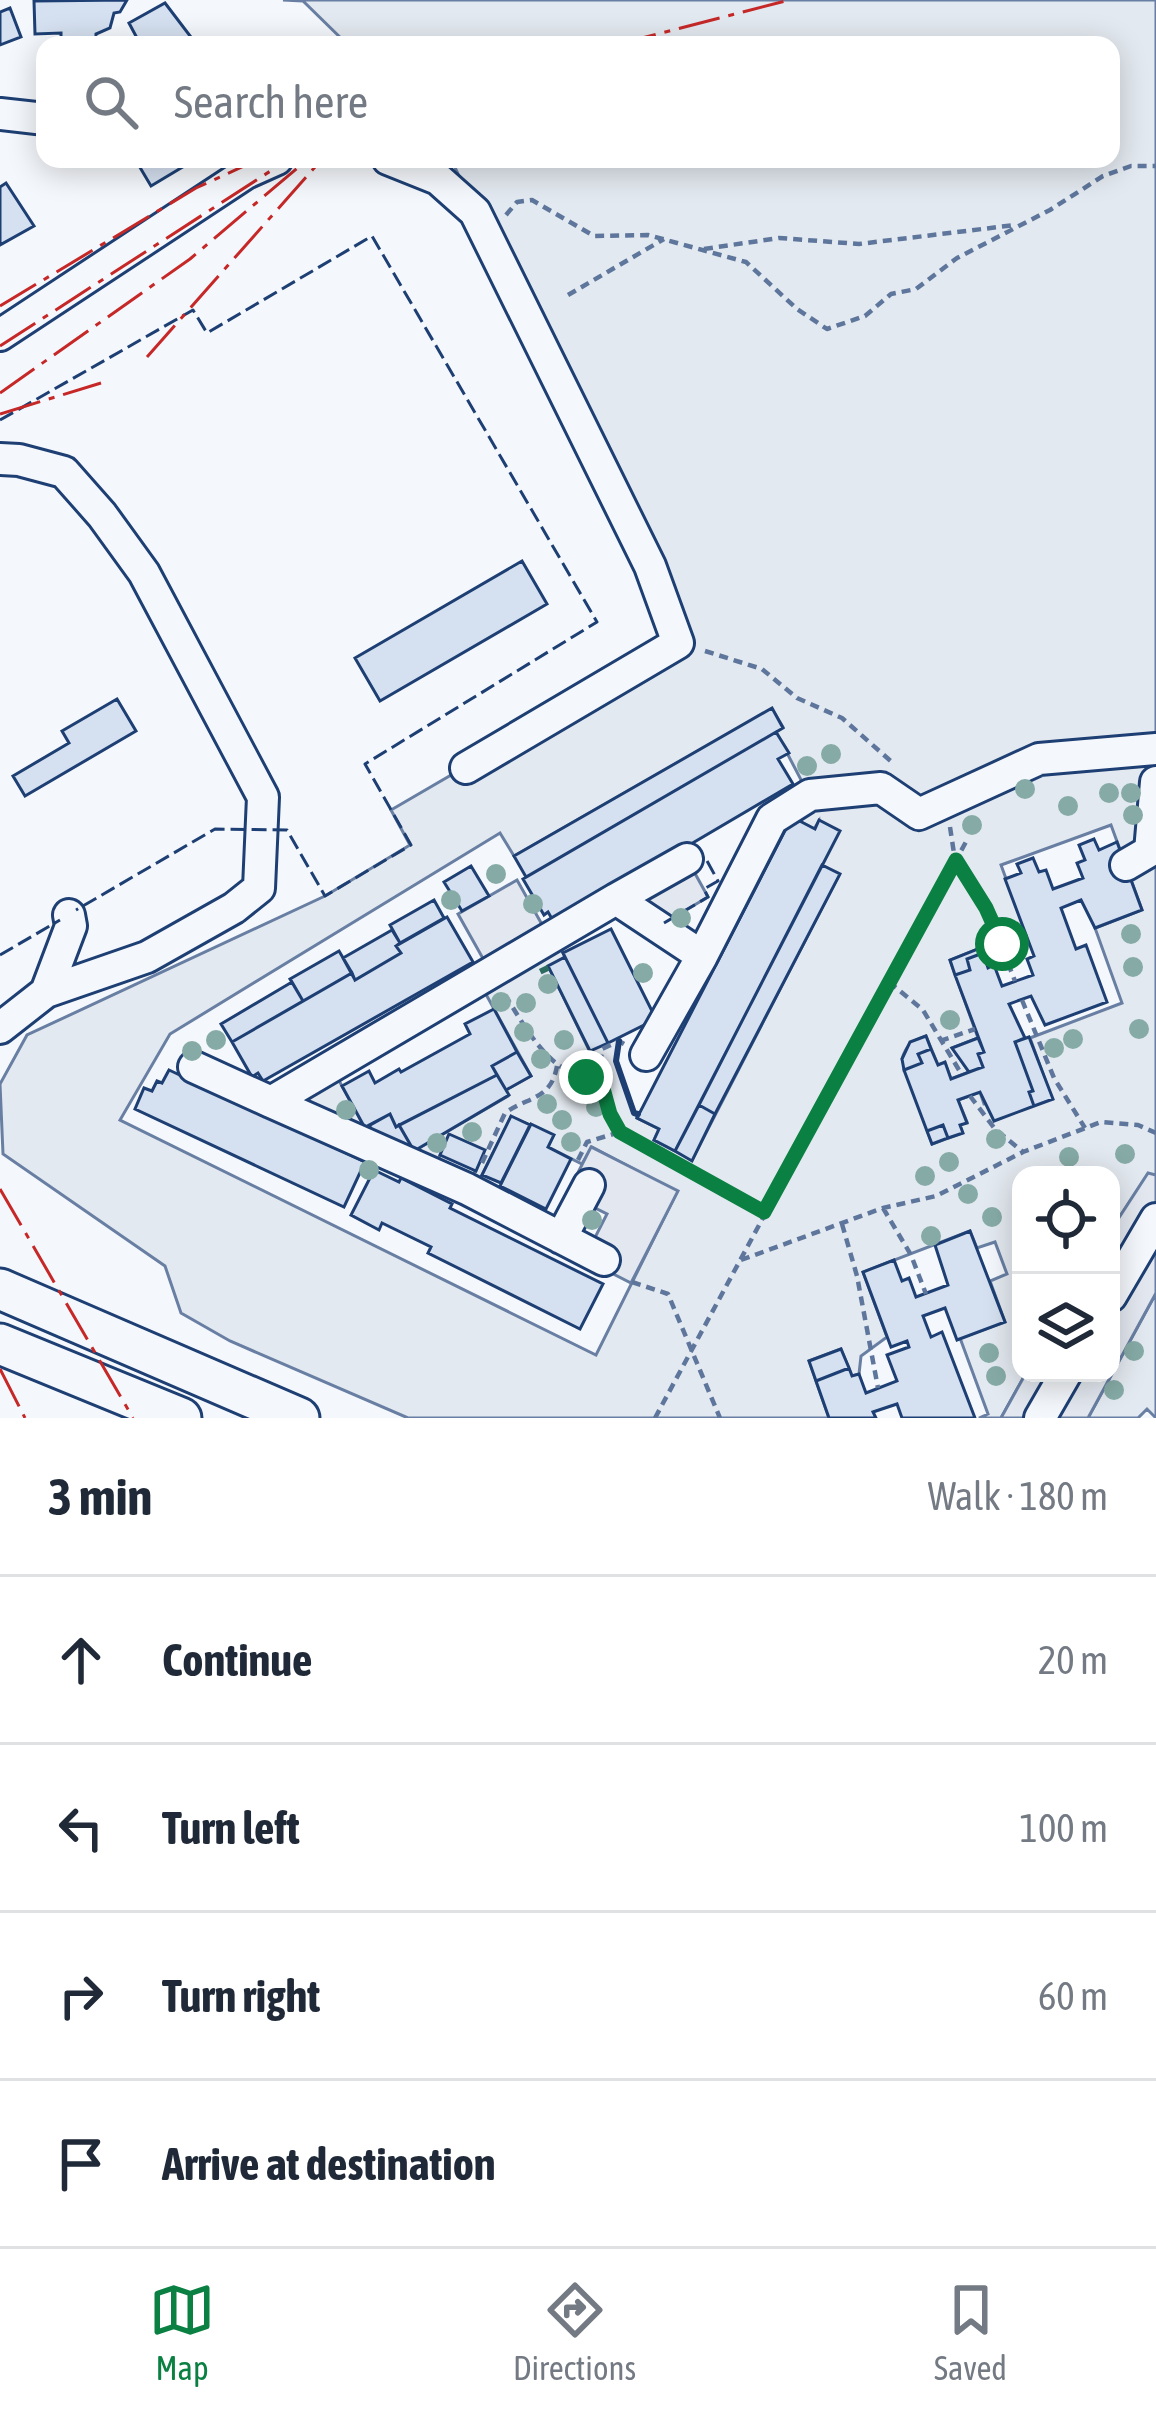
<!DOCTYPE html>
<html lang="en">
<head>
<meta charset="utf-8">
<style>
	body { margin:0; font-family:"Asap Condensed",sans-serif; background:#f6f6f7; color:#1f2937 }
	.controls { position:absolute; right:36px; bottom:36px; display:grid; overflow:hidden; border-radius:24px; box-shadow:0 6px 30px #0003 }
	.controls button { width:108px; height:108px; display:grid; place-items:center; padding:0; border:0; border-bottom:3px solid #e0e1e3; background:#fff; color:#1f2937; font:60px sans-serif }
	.stop { position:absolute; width:36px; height:36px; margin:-27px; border:9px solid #0b8043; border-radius:50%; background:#fff }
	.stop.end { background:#0b8043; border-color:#fff; box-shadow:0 3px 12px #0008 }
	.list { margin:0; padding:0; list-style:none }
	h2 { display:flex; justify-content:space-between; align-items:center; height:156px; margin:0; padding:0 48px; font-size:51px }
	h2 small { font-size:39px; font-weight:400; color:#747a83 }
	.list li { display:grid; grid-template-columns:78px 1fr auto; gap:36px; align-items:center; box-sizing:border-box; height:168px; padding:0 48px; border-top:3px solid #e0e1e3 }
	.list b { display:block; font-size:45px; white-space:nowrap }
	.list em { font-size:39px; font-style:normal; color:#747a83 }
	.icon { flex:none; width:66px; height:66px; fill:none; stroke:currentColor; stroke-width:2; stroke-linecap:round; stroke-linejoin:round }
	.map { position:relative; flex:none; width:1156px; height:1418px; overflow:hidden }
	.search { position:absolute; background:#fff; box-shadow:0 6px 30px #0003; left:36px; right:36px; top:36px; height:132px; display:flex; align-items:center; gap:30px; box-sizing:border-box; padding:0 42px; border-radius:24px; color:#747a83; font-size:45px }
	.sheet { height:828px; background:#fff }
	nav { display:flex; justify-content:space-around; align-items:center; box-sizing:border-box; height:168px; border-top:3px solid #e0e1e3; background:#fff; font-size:33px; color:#747a83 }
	nav a { display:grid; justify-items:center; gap:6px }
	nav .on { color:#0b8043 }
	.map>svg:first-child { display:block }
	.green { fill:#e3e9f0; stroke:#687fa3; stroke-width:3; fill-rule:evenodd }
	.parking { fill:#e3e8f0; stroke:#687fa3; stroke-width:3 }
	.building { fill:#d5e0f0; stroke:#1d3f73; stroke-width:3 }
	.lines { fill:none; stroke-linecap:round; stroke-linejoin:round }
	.minor-casing { stroke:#1d3f73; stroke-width:36 }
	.major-casing { stroke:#1d3f73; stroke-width:45 }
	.path { stroke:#5e769c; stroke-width:4.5; stroke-dasharray:9 6; stroke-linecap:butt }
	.minor { stroke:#f4f7fb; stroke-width:30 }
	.major { stroke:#f4f7fb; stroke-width:39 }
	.hedge { stroke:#2c6c60; stroke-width:9; stroke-dasharray:6 9; stroke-linecap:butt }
	.fence { stroke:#1d3f73; stroke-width:3; stroke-dasharray:15 6; stroke-linecap:butt }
	.wall { stroke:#1d3f73; stroke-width:6 }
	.power { stroke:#c62828; stroke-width:3; stroke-dasharray:42 9 6 9; stroke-linecap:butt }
	.tree { fill:#86aba6 }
	.route { stroke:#0b8043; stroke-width:15 }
</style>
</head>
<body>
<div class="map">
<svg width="1156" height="1418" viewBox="0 0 1156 1418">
	<rect width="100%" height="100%" fill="#f4f7fb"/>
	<path class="green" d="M283,0H1156V1175L1148,1174L1111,1230V1175H1021V1373H1026L1001,1418H979L988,1414L960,1338L1005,1322L990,1281L1007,1274L995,1242L977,1248L970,1231L863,1272L887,1337L861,1356L859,1374L852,1376L841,1349L809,1361L829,1418H408L230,1341L181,1313L165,1266L3,1154L0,1084L27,1035L325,896L410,845L391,810L678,643L451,159H1111V45H348L303,1ZM772,709L783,727L776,732L809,795L792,817L814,829L819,821L822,865L839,875L692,1160L654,1140L659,1129L637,1118L616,1061L619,1037L589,1050L549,967L565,957L554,934L477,978L531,1076L506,1090L508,1096L414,1151L432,1174L449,1135L484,1151L467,1189L473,1193L511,1117L553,1135L548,1147L582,1164L592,1147L677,1192L596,1355L120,1120L170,1034L500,833L514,856ZM1111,825L1142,910L1095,928L1122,1003L1030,1038L1052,1099L984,1104L980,1092L958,1100L967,1122L960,1125L962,1133L932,1144L902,1059C906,1045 912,1041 926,1036L938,1065L945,1063L951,1079L969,1072L952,1048L978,1038L950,960L980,948L983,953L1027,936L1001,865Z
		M331,1066L365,1128L271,1102Z
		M1156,1293V1418L1147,1409L1138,1418H1088Z"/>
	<path class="parking" d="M687,859L708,897L659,926L637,888Z
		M517,880L549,937L490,971L458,914Z
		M591,1147L678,1191L631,1283L584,1259L607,1214L567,1194Z
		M1148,1173L1156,1175V1293L1088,1418H1001L1026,1373H1111V1230Z"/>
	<path class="building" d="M127,0L120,12L114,13L110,28L96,34V38L61,40V33L35,34L34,1Z
		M165,3L197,45H130L137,38L129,23Z
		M10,8L21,37L0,45V12Z
		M135,159H196L151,186Z
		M6,183L34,226L0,245V187Z
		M522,561L547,604L380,701L355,658Z
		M117,699L136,731L25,796L13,776L69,743L62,731Z
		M772,708L783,728L526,877L514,856Z
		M776,732L789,753L778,759L793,784L555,924L548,912L544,915L523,879Z
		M792,817L815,829L819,820L840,831L675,1151L654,1140L659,1129L637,1118Z
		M1094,839L1099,850L1117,842L1142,910L1095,928L1081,900L1061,908L1076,949L1086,945L1107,1002L1045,1025L1031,996L1009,1004L1025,1038L1015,1042L1033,1091L1029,1092L1034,1106L994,1121L980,1092L958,1100L967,1123L960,1125L963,1133L948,1138L943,1125L927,1131L904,1070L922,1063L918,1054L931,1049L938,1065L945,1062L951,1079L983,1067L978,1054L984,1052L955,975L970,970L967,959L983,953L988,968L994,965L1002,986L1033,975L1027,959L1034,956L1005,879L1021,873L1017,864L1033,858L1039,872L1046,870L1053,889L1083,878L1077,863L1085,860L1079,845Z
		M822,865L840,874L715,1114L699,1105Z
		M471,866L489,896L462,911L444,882Z
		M434,900L444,918L400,943L390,925Z
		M447,917L473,962L263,1081L258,1073L252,1077L232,1042L352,973L355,980L401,953L396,946Z
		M611,929L656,1019L608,1043L563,953Z
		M392,930L400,943L396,946L401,953L355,980L343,958Z
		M980,948L983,953L967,959L970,970L955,975L950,960Z
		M339,951L352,973L303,1001L290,979Z
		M565,957L608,1043L590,1051L548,966Z
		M292,982L303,1001L232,1042L221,1024Z
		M494,1009L517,1052L492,1066L497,1075L396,1127L390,1114L365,1128L342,1086L369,1071L375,1083L399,1069L401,1072L470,1034L465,1024Z
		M926,1036L931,1049L918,1054L922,1063L904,1070L902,1059L910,1042Z
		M1029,1037L1053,1099L1034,1106L1029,1092L1033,1091L1015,1042Z
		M978,1038L984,1052L978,1054L983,1067L969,1072L952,1048Z
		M517,1052L531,1076L506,1090L492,1066Z
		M169,1070L365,1162L344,1207L135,1109L144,1088L152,1091L157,1081L162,1083Z
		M497,1075L509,1095L414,1151L399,1125Z
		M699,1105L715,1114L692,1161L675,1151Z
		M390,1114L396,1127L399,1125L414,1151L373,1132L369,1125Z
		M511,1116L530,1125L501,1183L482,1175Z
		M531,1124L554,1135L548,1147L571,1159L546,1209L500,1186Z
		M943,1125L948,1138L932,1144L927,1131Z
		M449,1134L485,1150L476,1171L440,1155Z
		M374,1170L399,1182L401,1178L452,1204L450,1208L603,1284L580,1329L428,1253L431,1247L382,1223L379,1230L351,1215Z
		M970,1231L1005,1322L957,1340L945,1308L923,1316L931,1337L942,1332L975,1418H902L897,1404L873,1412L876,1418H829L816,1381L849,1368L852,1376L859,1374L866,1393L897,1381L887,1355L909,1347L907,1341L891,1347L863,1272L894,1260L902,1281L909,1278L916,1297L948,1285L935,1245Z
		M841,1349L849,1368L816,1381L809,1361Z"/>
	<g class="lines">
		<g class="minor-casing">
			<path id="minor" d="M0,114L45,119
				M388,159L438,179L475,212L650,566L678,643L466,768
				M0,335L246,173L277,159
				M0,459L19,460L64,472L102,515L144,573L263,797L259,888L234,908L147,957L46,992L0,1028
				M1126,865L1150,851L1156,782
				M616,899L687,859
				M46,992L71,926L69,915
				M646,1055L702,956
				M194,1067L271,1102
				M561,1238L589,1185
				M604,1260L467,1189L271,1102L616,899L702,956L772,819L810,795L881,788L919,814L1039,759L1156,749
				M1111,1296L1156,1219
				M1040,1418L1066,1373"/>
		</g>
		<g class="major-casing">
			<path id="major" d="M0,1289L299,1418
				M0,1344L181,1418"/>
		</g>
		<path class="path" d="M506,215L517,202L532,200L594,236L648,235L746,262L797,309L827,329L865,316L891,294L916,289L957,258L1050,210L1103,176L1131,166H1156
			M704,249L779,238L859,244L1015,225
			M568,295L664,239
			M705,651L762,669L797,698L842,718L893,763
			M950,827L955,860L986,908L1015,981
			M889,982L923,1010L962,1075
			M505,995C525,1026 555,1086 599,1074
			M1022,1000L1054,1078L1085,1128
			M940,1041L975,1029
			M624,1044L619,1041L602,1049C598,1080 605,1105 620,1132L764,1212
			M970,1096L995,1129L1023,1152
			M578,1160L587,1142L620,1132
			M482,1163L505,1113C529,1096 551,1100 557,1066
			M883,1208L911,1255L926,1294
			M842,1224L857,1276L878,1388
			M741,1260L883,1208L936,1196L1023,1152L1101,1122L1138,1125L1156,1133
			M632,1282L668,1294L720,1418
			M655,1418L968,838"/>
		<use href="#minor" class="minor"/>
		<use href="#major" class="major"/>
		<path class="hedge" d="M543,967L556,994"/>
		<path class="fence" d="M0,420L193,310L207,333L372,236L597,622L365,764L411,845L325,896L287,830L215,829L76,910
			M664,923L708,897L704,889L718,881L706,859
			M0,955L60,920"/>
		<path class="wall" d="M619,1041L616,1061L634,1113L638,1114"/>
		<path class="power" d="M615,45L789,0
			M0,306L196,188L259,159
			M0,346L289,159
			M147,357L322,159
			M0,393L190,259L308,159
			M0,414L101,383
			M0,1189L133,1418
			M0,1369L25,1418"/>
	</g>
	<g class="tree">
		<circle cx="831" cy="754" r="10"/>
		<circle cx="807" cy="766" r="10"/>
		<circle cx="1025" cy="789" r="10"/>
		<circle cx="1109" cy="793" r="10"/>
		<circle cx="1131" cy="793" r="10"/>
		<circle cx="1068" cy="806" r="10"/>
		<circle cx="1133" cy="815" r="10"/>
		<circle cx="972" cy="825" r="10"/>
		<circle cx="496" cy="874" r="10"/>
		<circle cx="451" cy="900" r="10"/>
		<circle cx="533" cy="904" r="10"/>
		<circle cx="681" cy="918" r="10"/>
		<circle cx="1131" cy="934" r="10"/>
		<circle cx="1133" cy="967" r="10"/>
		<circle cx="643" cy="973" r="10"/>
		<circle cx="548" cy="984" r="10"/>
		<circle cx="501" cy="1002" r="10"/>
		<circle cx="526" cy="1003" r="10"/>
		<circle cx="950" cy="1020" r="10"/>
		<circle cx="1139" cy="1029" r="10"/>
		<circle cx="524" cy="1032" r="10"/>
		<circle cx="1073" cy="1039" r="10"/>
		<circle cx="216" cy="1040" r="10"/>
		<circle cx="564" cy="1040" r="10"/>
		<circle cx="1054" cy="1048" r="10"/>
		<circle cx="192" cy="1051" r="10"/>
		<circle cx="541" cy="1059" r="10"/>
		<circle cx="577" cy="1085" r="10"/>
		<circle cx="547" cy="1104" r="10"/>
		<circle cx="596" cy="1107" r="10"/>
		<circle cx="346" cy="1110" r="10"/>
		<circle cx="562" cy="1120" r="10"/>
		<circle cx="472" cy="1132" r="10"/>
		<circle cx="996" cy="1139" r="10"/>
		<circle cx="571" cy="1142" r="10"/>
		<circle cx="437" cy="1143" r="10"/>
		<circle cx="1125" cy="1154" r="10"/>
		<circle cx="1069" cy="1157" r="10"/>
		<circle cx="949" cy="1162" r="10"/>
		<circle cx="369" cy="1170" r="10"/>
		<circle cx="925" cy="1176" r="10"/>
		<circle cx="968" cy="1194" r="10"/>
		<circle cx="992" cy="1217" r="10"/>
		<circle cx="592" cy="1220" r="10"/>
		<circle cx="931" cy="1236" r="10"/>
		<circle cx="1134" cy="1351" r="10"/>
		<circle cx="989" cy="1353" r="10"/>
		<circle cx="996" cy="1376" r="10"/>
		<circle cx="1114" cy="1390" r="10"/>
	</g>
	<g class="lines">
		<path class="route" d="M586,1077L599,1074L610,1114L620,1132L764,1212L956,860L986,908L1002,944"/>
	</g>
</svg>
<div class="controls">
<button><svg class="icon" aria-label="locate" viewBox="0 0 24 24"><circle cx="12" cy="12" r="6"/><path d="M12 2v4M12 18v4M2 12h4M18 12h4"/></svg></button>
<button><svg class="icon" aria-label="layers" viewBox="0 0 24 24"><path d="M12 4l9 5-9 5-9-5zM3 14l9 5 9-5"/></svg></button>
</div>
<div class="stop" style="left:1002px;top:944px"></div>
<div class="stop end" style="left:586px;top:1077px"></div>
<div class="search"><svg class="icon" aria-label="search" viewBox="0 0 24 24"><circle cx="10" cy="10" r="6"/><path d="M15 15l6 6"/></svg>Search here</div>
</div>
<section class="sheet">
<h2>3 min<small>Walk · 180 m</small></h2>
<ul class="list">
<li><svg class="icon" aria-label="ahead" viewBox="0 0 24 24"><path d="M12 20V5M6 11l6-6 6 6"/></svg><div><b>Continue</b></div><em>20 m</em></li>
<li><svg class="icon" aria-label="left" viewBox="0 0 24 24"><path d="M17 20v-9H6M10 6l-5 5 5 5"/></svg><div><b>Turn left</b></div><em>100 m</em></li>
<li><svg class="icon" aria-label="right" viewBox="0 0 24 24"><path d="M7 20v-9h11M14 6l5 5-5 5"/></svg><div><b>Turn right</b></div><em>60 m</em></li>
<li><svg class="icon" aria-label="arrive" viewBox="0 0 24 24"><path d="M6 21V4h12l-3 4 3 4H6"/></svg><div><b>Arrive at destination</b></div></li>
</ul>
</section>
<nav>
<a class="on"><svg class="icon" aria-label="map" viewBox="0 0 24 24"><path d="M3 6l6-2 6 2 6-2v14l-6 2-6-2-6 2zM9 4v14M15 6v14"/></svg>Map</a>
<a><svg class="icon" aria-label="directions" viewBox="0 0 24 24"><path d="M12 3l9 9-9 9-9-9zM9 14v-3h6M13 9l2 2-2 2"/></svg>Directions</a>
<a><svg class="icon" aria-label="saved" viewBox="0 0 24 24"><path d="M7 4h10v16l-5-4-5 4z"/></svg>Saved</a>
</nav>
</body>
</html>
